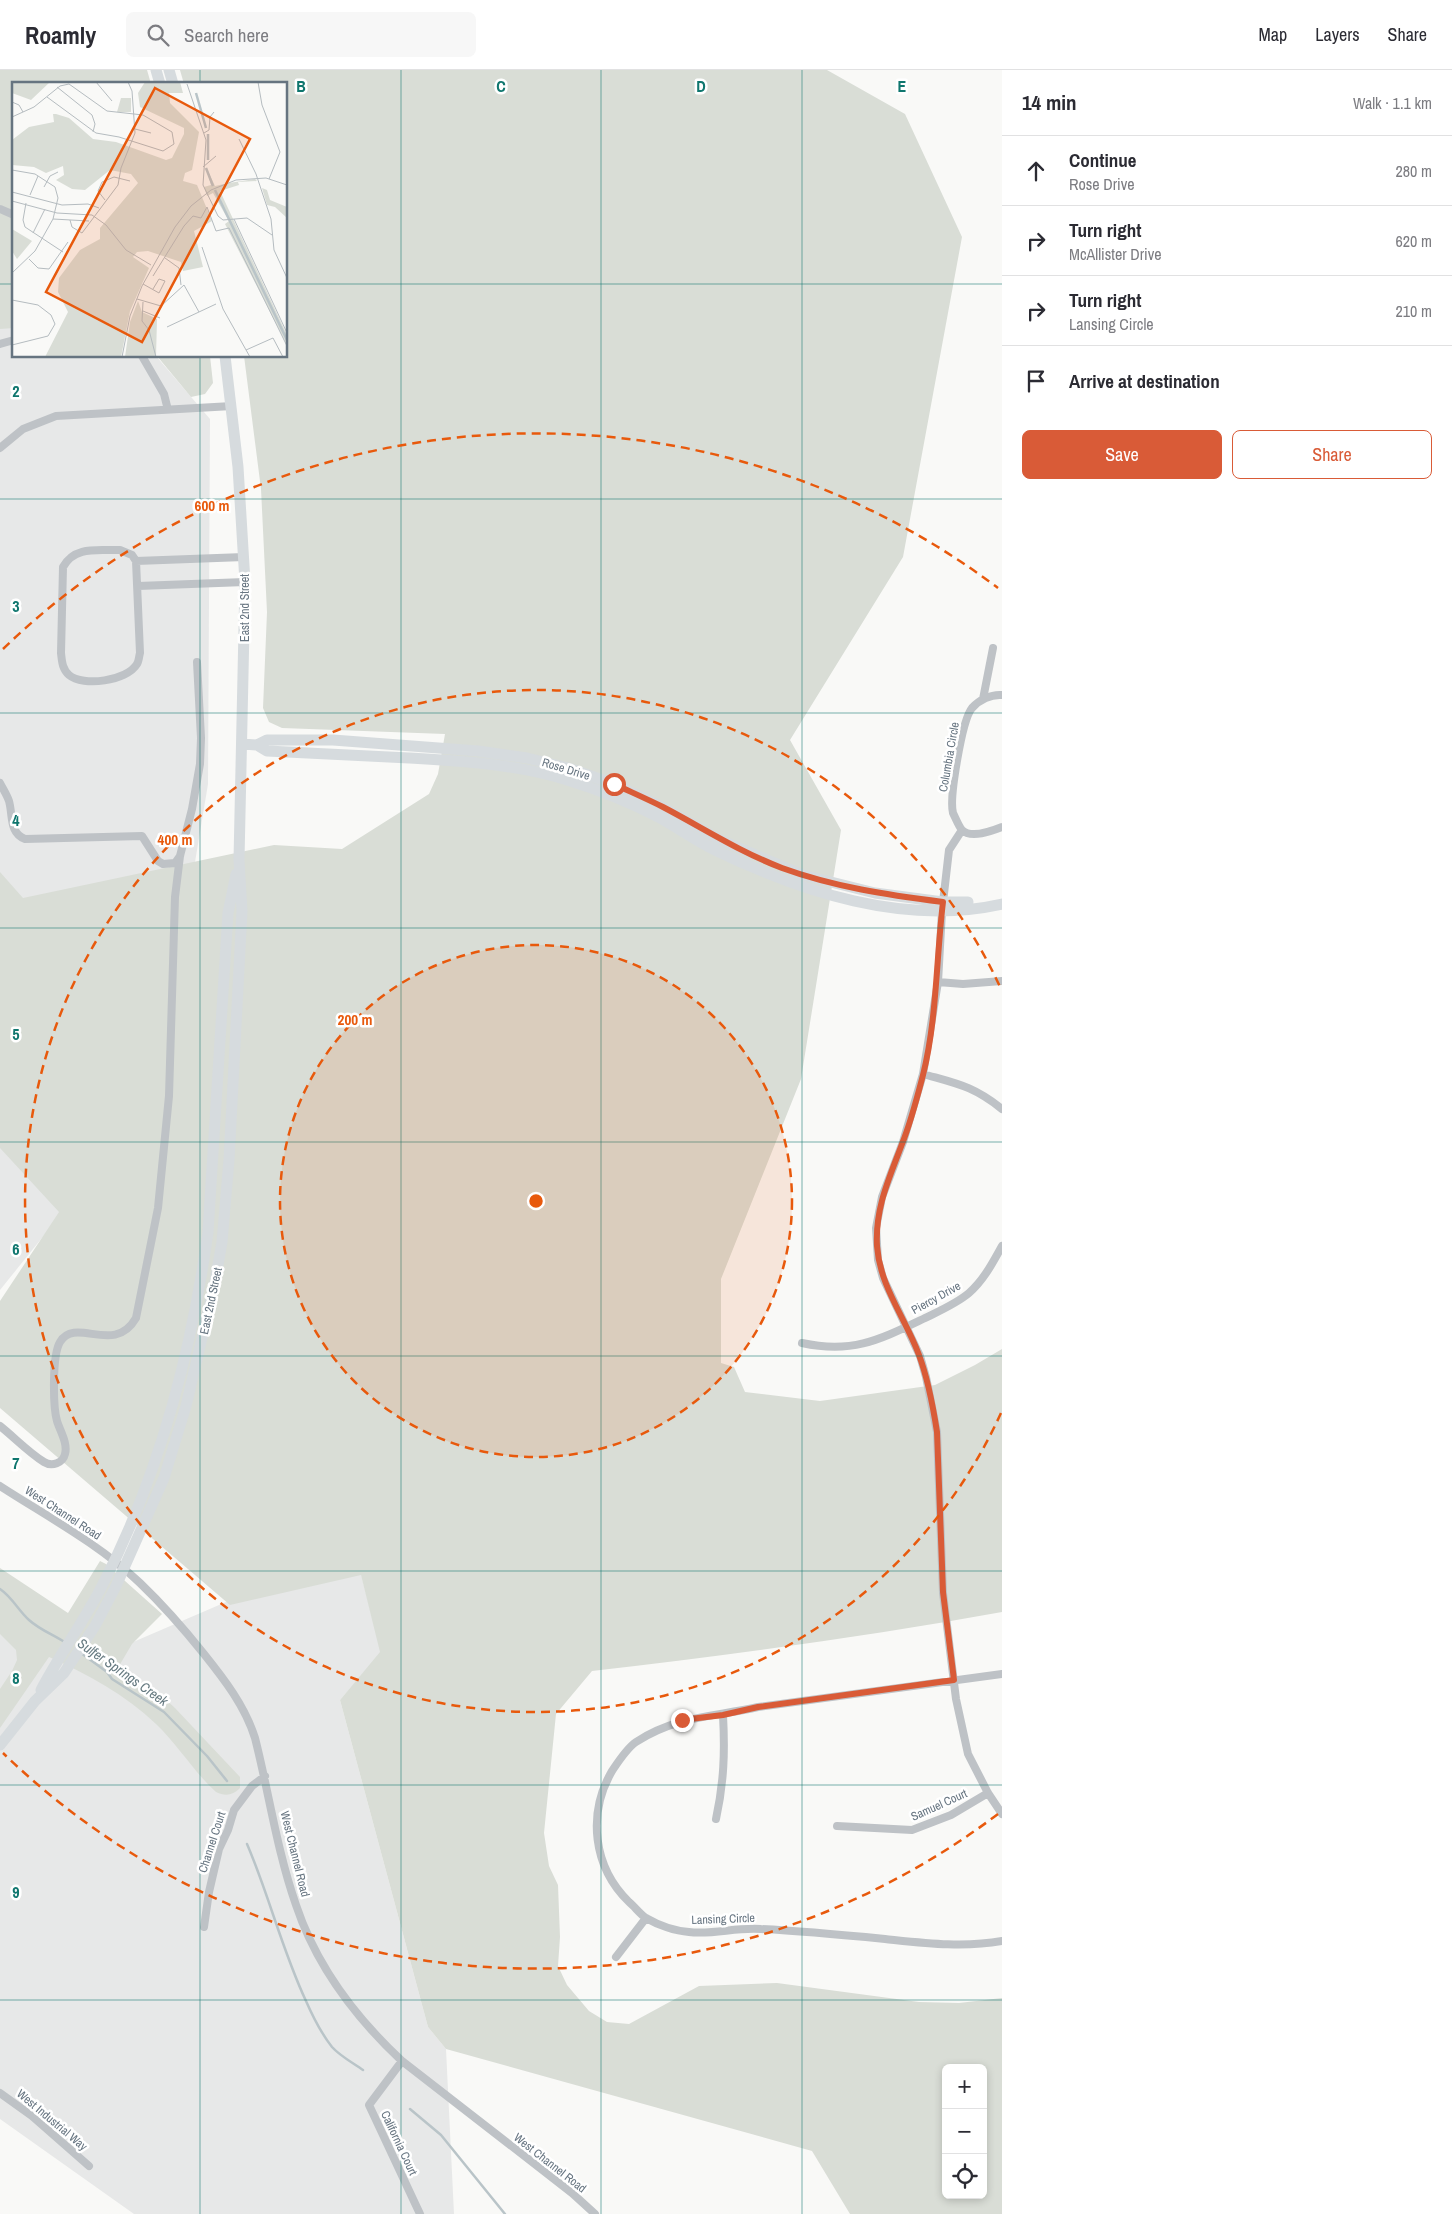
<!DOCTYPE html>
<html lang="en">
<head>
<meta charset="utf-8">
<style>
	body { margin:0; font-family:"Archivo Narrow",sans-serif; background:#f7f7f7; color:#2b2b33 }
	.controls { position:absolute; right:15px; bottom:15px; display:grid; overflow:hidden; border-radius:8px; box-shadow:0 2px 8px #0003 }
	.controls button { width:45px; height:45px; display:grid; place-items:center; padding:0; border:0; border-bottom:1px solid #e1e1e2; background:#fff; color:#2b2b33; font:25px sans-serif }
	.stop { position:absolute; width:15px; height:15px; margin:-11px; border:4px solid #d95b37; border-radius:50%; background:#fff }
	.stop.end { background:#d95b37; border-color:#fff; box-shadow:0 1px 5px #0008 }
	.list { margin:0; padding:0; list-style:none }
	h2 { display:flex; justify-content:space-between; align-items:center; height:65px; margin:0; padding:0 20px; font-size:21px }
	h2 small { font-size:16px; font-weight:400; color:#7c7c81 }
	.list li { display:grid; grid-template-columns:32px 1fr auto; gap:15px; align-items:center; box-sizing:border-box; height:70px; padding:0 20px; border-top:1px solid #e1e1e2 }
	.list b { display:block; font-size:19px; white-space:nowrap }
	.list p { margin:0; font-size:16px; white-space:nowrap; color:#7c7c81 }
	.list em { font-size:16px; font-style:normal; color:#7c7c81 }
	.actions { display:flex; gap:10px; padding:15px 20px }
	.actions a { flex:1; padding:11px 0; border:1px solid #d95b37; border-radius:8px; text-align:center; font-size:18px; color:#d95b37 }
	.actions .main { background:#d95b37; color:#fff }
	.icon { flex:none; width:28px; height:28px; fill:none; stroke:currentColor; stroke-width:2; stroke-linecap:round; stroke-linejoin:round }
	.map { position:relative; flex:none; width:1002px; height:2144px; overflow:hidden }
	header { display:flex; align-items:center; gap:30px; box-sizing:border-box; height:70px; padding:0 25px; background:#fff; border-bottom:1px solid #e1e1e2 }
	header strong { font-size:24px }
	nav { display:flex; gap:28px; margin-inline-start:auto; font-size:18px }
	.search { width:350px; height:45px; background:#f7f7f7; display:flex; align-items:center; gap:12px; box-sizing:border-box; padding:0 18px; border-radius:8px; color:#7c7c81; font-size:19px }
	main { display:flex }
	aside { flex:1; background:#fff }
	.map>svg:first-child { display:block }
	.built { fill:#e7e8e8 }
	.green { fill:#d9ddd6; fill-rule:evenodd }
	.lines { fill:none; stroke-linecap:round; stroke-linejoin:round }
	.stream { stroke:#b9c4c8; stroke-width:2.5 }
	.street { stroke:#bec2c6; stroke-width:8 }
	.secondary { stroke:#d6dbde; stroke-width:11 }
	.route { stroke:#d95b37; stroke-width:6 }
	.grid { fill:none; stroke:#0f766e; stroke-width:1; stroke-opacity:0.55 }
	.ring { fill:none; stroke:#e8590c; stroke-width:2.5; stroke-dasharray:9 6 }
	.labels { text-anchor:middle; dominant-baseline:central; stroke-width:5; stroke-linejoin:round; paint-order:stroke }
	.street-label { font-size:12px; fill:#667480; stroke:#fff }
	.water-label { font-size:14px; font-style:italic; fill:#667a81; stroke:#fff }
	.inset-river { fill:none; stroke:#b9c4c8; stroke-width:2.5 }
	.inset-road { fill:none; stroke:#b5bcc0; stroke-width:1 }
	.view { fill:#e8590c; fill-opacity:0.15; stroke:#e8590c; stroke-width:2.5 }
	.inset-edge { fill:none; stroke:#667480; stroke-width:2.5 }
	.grid-label { font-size:16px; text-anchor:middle; font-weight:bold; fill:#0f766e; stroke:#fff; stroke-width:5; stroke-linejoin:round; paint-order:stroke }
	.centre { fill:#e8590c; stroke:#fff; stroke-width:2.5 }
	.ring-label { font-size:15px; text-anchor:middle; font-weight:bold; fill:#e8590c; stroke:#fff; stroke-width:5; stroke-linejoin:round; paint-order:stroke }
</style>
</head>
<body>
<header>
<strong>Roamly</strong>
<div class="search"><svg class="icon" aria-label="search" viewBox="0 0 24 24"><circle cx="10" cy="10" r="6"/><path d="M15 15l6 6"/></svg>Search here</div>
<nav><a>Map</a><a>Layers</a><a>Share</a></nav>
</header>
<main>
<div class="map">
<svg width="1002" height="2144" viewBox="0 0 1002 2144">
	<rect width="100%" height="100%" fill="#f9f9f7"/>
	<path class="built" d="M14,255V286H156L210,349L208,714L182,870L66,1138L0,1220V257Z
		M361,1504L381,1582L340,1630L428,1957L446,1979L454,2144H134L0,2049V1517L96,1588L226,1532Z"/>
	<path class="green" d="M0,0H147L151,14H14V258L0,259Z
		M180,0H827L905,44L962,167L903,487L790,670L841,760L801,1009L721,1209V1293L734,1297L745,1322L820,1331L935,1315L975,1295L1002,1279V1542C866,1567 729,1585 592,1601L556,1644L544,1763L549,1796L558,1815L560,1867L558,1896L567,1915L589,1941L607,1952L629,1954L699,1916L777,1913L919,1932L959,1933L1002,1928V2144H850L812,2081L446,1979L428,1957L340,1630L380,1582L361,1505L230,1535L0,1338V1231L59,1142L0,1078V802L23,828L274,775L342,779L429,724L438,704L445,664L282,658L269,652L263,638L267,542L261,419L244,286H286V14H184ZM946,1998H983V2125H946Z
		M157,286H210L213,313L205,324L191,327Z
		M100,1491L106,1494L162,1544L132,1574L119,1596L161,1625L175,1638L240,1707V1718C233,1725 226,1727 216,1722C194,1702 178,1675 156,1654C126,1625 87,1604 49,1587L0,1658V1619L12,1601L17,1590L16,1580L0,1564V1498L68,1543Z"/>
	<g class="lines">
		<path class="stream" d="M0,1519C12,1527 18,1540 29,1550C40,1560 54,1565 66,1573
			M81,1583L107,1602L112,1609L164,1642L207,1686L227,1711
			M247,1774C269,1825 282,1880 306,1931C313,1947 321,1963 332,1977C340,1986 353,1993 363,2000
			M410,2039L441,2065L505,2144"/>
		<path class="street" d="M0,139L14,145
			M0,274L14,270
			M142,286L164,324L168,340
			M0,378L23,359L56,346L232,336
			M120,480L132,485L136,491L140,583C139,586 139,591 137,594C127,611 83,617 69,605C62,599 62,591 61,583L63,497C75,475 99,481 120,480Z
			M136,491L244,487
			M138,516L245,512
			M1002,625C991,624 979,630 972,638C962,650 949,728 953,743C955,747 959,757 962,760C971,769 992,761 1002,757
			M983,629L993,578
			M0,713C3,719 7,725 9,731C13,745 9,763 25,769L142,766L158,791L163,794L175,793L180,786
			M962,760L949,780L942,841L938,912L923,1004L903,1072L882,1127L876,1158L878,1190L883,1208L920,1286L926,1307L937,1362L943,1523L956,1629L968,1684L988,1723L1002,1744
			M938,912L963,914L1002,911
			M923,1004C958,1014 973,1016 1002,1039
			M802,1273C852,1284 879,1270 923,1249C939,1241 956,1234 969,1223C984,1210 993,1192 1002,1176
			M0,1356C14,1367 28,1382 44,1392C52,1397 63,1393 65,1384C68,1373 60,1361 57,1351C53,1337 52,1285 60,1272C76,1246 114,1286 136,1248L158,1138L169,1026L175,827L180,786L192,739L200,694L201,668L197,592
			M0,1416C48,1447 99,1474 140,1513C163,1535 184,1559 204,1584C224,1609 245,1636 255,1668C269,1723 277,1781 296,1835C316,1895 356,1948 402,1991L572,2123L595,2144
			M1002,1604L758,1637C713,1647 676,1646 636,1672C627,1678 618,1692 612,1701C587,1744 593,1797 629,1832C635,1837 640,1844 646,1848C658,1855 675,1861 689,1862C713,1865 736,1857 761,1859C802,1861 844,1865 885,1869C924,1873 963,1878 1002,1871
			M716,1749C724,1712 725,1682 723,1645
			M837,1756L912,1760L951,1745L988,1723
			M204,1857L209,1822L219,1779L228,1760L234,1740L252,1716L265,1706
			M616,1887L646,1848
			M402,1991L369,2035L420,2144
			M0,2023L32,2046L89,2096"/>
		<path class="secondary" d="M156,0L160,14
			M169,0L173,14
			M243,674L257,675L267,681C314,683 361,686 409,688C461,691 514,694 564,709C597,719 630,732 660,748C678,758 695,770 713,779C801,822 904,856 1002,834
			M257,675L267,670H333L478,681L527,688L568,698L614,714L664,738L718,769L803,805L875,823L943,832H968
			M41,1620C60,1584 84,1551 102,1516C159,1406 191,1284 208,1162L228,843L236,804
			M0,1675L35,1631L64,1603L95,1556L116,1516L164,1408L186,1336L215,1212L222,1172L229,1090L242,841L239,790L245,512L238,397L225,286"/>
	</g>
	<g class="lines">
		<path class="route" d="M614,714C631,722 647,729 663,737C703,758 740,782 782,798C834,817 888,825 943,832C936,890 937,949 923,1005C917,1028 911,1052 902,1074C889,1109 875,1138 877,1176C880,1217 905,1247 919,1285C928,1309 933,1336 937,1362L943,1522L954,1610L758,1637L723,1645L682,1650"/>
	</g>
	<path class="grid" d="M200,0V14M401,0V2144M601,0V2144M802,0V2144M0,214H14M286,214H1002M200,286V2144M0,429H1002M0,643H1002M0,858H1002M0,1072H1002M0,1286H1002M0,1501H1002M0,1715H1002M0,1930H1002"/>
	<circle cx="536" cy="1131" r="256" fill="#e8590c" fill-opacity=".12"/>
	<g class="ring">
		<circle cx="536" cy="1131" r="256"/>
		<path d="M1001 1343A511 511 0 1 1 1001 919"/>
		<path d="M998 1744A767 767 0 0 1 3 1683M3 579A767 767 0 0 1 998 518"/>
	</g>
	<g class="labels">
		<g class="street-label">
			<text transform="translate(245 538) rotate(-90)">East 2nd Street</text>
			<text transform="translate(949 687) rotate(-80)">Columbia Circle</text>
			<text transform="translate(566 699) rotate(17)">Rose Drive</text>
			<text transform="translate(936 1228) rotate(-29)">Piercy Drive</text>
			<text transform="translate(211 1231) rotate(-78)">East 2nd Street</text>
			<text transform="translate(63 1443) rotate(33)">West Channel Road</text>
			<text transform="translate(939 1735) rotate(-24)">Samuel Court</text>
			<text transform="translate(212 1772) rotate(-72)">Channel Court</text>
			<text transform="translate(295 1784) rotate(76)">West Channel Road</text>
			<text transform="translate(723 1849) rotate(-2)">Lansing Circle</text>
			<text transform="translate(52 2050) rotate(40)">West Industrial Way</text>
			<text transform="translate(399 2073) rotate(65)">California Court</text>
			<text transform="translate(550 2093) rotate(38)">West Channel Road</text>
		</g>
		<g class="water-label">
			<text transform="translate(123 1602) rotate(35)">Sulfer Springs Creek</text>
		</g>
	</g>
	<g transform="translate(12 12)">
		<rect width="275" height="275" fill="#f9f9f7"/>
		<path d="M0,0H38L19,18L0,11ZM133,0H168L171,11H157L158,21L187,50L180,88L173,91L171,99L185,103L200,139L182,149L191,185L171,189L169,180L136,169L125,170L121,175L137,186L118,229L109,275H33L56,230L46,210L47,196L68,168L88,157V146L126,101L119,92L98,88L73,108L60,107L44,98L52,93L51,84L34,91L22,85L0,83V58L17,45L42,40L41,32H44L57,36L81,57L104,60L154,78L160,76L172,52V46L128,25L126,11ZM109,16H119V30H105ZM194,85L203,104L217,101L243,97L245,99L226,100L227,103L208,109L275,253V263L213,142L217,139L201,111L195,114L192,105L199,103ZM250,106L255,108L258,118L275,125V136L263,125L255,123ZM0,147L20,159L5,177L0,169ZM126,219L130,230L145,237L144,275H113L118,240Z" fill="#d9ddd6"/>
		<path class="inset-river" d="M184,11L194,46M196,78V52M194,86L201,104M203,108L275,258"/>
		<path class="inset-road" d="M84,0L100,19M246,0L250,23L268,70L257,97M175,2L194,58L191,103L206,134L211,138L235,136L260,153M45,5L80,33L83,42L81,50M0,20L7,23L11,30M0,35L22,25L48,4L57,2L95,29L131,33L160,50L162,62L151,69L107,55L84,51L35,15M123,47L139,51M192,51L197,48L198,35L202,30M227,57L244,92L259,137L262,168L275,196M191,85L204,74M0,88L23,92L43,105L46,116L41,137L23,169L0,191M32,105L38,94L46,90M0,110L50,123L76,122L87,126M18,113L26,94M93,118L86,109L90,100L102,95L118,99M0,119L45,131L80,133L94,143L114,168L139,183M14,121L11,138L13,145L51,170M41,137L77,139M222,137L275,251M58,138L60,145L70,151L106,103L109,86L123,51L120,9L116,0M21,151L33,127M190,165L211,227L238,275M153,176L167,186L169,203M17,177L26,186L37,187L56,160M141,194L172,144L181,134L189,136L195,125L204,149L217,146L275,264M131,202L147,211L153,199L147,197L141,207M125,217L149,224L172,203L187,230M0,218L26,223L39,233L43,242L36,254L0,263M131,220L130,239L137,248L144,275M131,229L148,236M155,245L204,222M234,268L261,256L271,275M110,275L118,234L130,204L163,145L179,124L199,108L224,98L254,96L275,103"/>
		<path class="view" d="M143,6L238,57L130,260L34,210Z"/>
		<rect width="275" height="275" class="inset-edge"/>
	</g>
	<g class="grid-label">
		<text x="301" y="22">B</text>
		<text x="501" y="22">C</text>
		<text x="701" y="22">D</text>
		<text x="902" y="22">E</text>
		<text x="16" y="327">2</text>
		<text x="16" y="542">3</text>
		<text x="16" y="756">4</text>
		<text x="16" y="970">5</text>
		<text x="16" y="1185">6</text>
		<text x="16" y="1399">7</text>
		<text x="16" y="1614">8</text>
		<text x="16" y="1828">9</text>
	</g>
	<circle cx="536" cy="1131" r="8" class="centre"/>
	<g class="ring-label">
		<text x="212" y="441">600 m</text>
		<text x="175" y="775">400 m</text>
		<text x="355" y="955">200 m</text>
	</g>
</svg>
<div class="controls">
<button>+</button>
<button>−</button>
<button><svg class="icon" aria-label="locate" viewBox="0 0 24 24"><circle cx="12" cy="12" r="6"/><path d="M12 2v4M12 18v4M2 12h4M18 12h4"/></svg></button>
</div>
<div class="stop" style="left:614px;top:714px"></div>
<div class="stop end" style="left:682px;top:1650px"></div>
</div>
<aside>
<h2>14 min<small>Walk · 1.1 km</small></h2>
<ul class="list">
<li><svg class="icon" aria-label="ahead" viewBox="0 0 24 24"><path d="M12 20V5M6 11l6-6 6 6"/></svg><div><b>Continue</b><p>Rose Drive</p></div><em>280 m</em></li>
<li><svg class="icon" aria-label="right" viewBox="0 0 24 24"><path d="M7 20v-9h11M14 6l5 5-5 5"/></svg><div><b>Turn right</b><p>McAllister Drive</p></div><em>620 m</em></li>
<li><svg class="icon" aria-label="right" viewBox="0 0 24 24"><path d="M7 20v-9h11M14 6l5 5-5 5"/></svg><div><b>Turn right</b><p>Lansing Circle</p></div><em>210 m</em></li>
<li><svg class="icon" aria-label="arrive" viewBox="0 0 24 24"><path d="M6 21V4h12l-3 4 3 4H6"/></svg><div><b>Arrive at destination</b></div></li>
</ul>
<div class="actions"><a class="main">Save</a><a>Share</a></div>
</aside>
</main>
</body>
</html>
